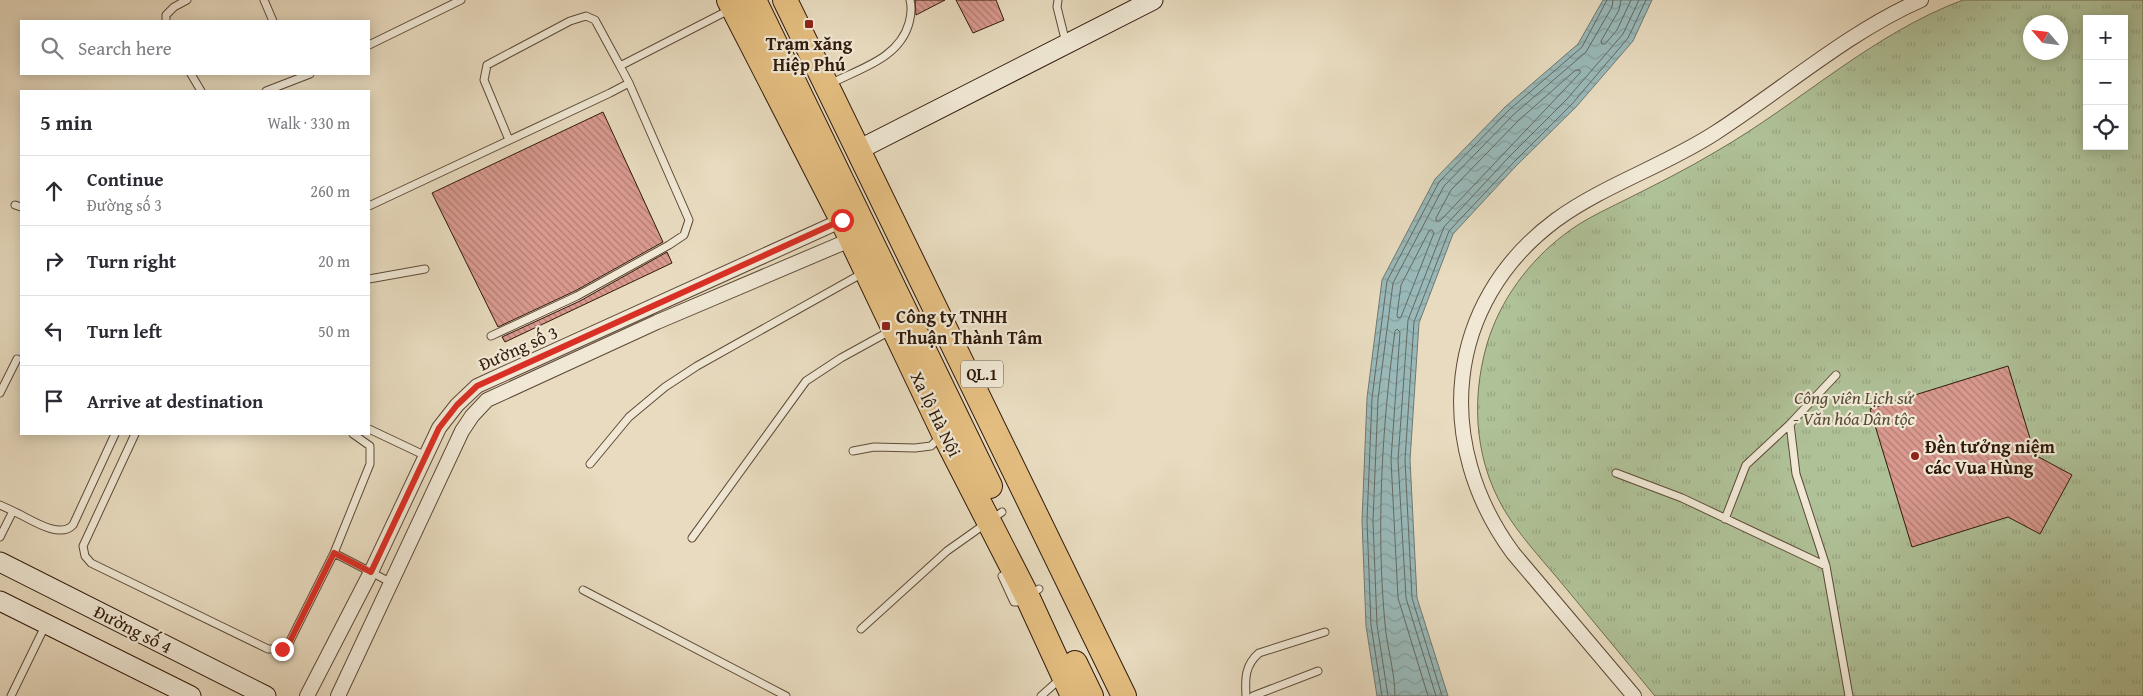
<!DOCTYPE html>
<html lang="en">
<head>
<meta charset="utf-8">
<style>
	body { margin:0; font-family:"Gentium Book Plus",serif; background:#f7f7f7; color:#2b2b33 }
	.controls { position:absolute; right:15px; top:15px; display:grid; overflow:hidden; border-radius:0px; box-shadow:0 2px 12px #0003 }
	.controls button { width:45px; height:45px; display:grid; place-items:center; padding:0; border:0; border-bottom:1px solid #e1e1e2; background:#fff; color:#2b2b33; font:25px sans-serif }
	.compass { position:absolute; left:2023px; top:15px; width:45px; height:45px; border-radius:50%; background:#fff; box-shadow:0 2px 12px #0003; rotate:298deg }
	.stop { position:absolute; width:15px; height:15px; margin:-11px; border:4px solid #d93025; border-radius:50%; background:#fff }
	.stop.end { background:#d93025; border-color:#fff; box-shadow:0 1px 5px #0008 }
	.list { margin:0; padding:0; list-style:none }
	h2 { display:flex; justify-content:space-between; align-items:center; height:65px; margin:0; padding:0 20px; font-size:21px }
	h2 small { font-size:16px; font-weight:400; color:#7c7c81 }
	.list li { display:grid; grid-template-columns:32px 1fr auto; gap:15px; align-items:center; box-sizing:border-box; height:70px; padding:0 20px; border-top:1px solid #e1e1e2 }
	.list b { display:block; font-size:19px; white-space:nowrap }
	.list p { margin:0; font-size:16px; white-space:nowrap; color:#7c7c81 }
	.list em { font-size:16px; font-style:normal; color:#7c7c81 }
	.icon { flex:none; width:28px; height:28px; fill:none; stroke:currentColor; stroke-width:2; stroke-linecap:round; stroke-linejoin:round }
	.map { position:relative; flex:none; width:2143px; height:696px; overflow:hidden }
	.search { position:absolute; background:#fff; box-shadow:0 2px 12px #0003; left:20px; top:20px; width:350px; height:55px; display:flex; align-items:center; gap:12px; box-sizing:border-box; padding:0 18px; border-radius:0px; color:#7c7c81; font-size:19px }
	.panel { position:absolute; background:#fff; box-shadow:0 2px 12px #0003; left:20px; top:90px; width:350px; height:345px; border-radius:0px }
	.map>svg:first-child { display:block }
	.park { fill:url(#park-tufts); stroke:#706d50; fill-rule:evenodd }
	.water { fill:url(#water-waves); stroke:#6f7973 }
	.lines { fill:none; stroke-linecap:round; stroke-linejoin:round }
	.shore { stroke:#646962; stroke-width:1 }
	.building { fill:url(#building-back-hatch); stroke:#30190a }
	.lane-casing { stroke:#5e4a37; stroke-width:9 }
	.street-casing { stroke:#5e4a37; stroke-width:16 }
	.secondary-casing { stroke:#30190a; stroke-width:21 }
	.highway-casing { stroke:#30190a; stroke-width:26 }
	.lane { stroke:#f0e8d5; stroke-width:7 }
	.street { stroke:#f0e8d5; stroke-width:14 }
	.secondary { stroke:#f0e8d5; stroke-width:19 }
	.highway { stroke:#e4be80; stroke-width:24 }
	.route { stroke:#d93025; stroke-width:6 }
	.poi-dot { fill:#8f2418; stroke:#f0e8d5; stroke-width:2 }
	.labels { text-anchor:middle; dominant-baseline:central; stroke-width:4.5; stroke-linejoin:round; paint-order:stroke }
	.shield { fill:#f0e8d5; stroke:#6a5747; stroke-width:1 }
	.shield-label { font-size:16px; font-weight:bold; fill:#30190a }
	.poi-label { font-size:18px; font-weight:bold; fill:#30190a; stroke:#f0e8d5; text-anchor:start }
	.street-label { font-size:18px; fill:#30190a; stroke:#f0e8d5 }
	.park-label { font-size:18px; font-style:italic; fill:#564b34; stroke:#f0e8d5 }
</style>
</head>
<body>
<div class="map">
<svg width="2143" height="696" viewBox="0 0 2143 696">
	<defs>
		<pattern id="park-tufts" width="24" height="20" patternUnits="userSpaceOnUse" patternTransform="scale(1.25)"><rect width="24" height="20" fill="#afc197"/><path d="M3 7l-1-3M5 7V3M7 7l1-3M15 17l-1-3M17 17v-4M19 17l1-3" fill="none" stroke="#97a581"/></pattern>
		<pattern id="water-waves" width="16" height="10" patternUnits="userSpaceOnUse" patternTransform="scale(1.25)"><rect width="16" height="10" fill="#99b9b9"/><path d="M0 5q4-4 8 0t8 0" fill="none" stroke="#849e9e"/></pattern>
		<pattern id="building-back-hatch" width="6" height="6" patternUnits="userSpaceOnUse" patternTransform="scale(1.25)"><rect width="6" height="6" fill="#d9998f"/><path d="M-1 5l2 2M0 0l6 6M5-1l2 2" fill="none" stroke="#b07c73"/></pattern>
	</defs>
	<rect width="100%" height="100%" fill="#e8dbbf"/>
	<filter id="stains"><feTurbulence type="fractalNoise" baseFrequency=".004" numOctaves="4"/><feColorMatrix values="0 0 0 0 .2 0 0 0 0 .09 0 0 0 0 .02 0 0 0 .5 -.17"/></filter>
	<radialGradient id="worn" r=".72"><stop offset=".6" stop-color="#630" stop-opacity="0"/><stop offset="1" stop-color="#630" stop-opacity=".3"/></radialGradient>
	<path class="park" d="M1963,0H2143V696H1655C1625,659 1594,623 1564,586C1546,564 1526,543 1510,519C1475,467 1470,403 1487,344C1500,300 1529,261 1565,234C1583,220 1603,211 1623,201C1655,185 1687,169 1717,151C1800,103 1872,34 1963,0ZM2087,19H2124V146H2087ZM2030,22H2060V52H2030Z"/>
	<path class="water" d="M1603,0H1652L1633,41L1576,107L1516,166L1453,234L1419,323L1410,460L1417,598L1448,696H1377L1366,626L1362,521L1367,398L1382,280L1435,179L1505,107L1578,44Z"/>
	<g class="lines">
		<path class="shore" d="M1621,0L1619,10L1601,41L1602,44H1605L1617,30L1631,0
			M1576,70H1580V73L1440,221H1436V218L1451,190L1518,121Z
			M1432,230L1434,233L1401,317L1398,318L1397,315L1401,285L1429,231Z
			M1382,696L1371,625L1367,521L1372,398L1387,281L1439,182L1508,111L1582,47L1607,0
			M1388,696L1377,625L1373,521L1378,399L1393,283L1444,186L1513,115L1586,52L1612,7L1613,0
			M1395,696C1395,672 1387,648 1385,624C1376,529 1382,426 1395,331L1397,329L1400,332L1391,460L1398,598L1428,696
			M1436,696L1406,598L1398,460L1408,320L1444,227L1508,158L1567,99L1623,34L1639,0
			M1442,696L1412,598L1405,460L1414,322L1449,231L1513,163L1572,104L1628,38L1646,0"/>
	</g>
	<path class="building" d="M915,0H945L916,15Z
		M956,0H996L1004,20L973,33Z
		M603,112L663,242L575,291L498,327L432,193Z
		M667,252L672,263L505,342L502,337L580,301Z
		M2008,366L2035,455L2072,475L2047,521L2040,534L2008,517L1912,547L1870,409Z"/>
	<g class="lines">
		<g class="lane-casing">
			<path id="lane" d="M264,0L273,21
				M1058,0L1057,7L1066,43
				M166,21V15L174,7L187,0
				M369,45L461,0
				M191,74L201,91
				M838,80C865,67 900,56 909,23C911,16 912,8 910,0
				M266,91L310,74
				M509,140L484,80L487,65L570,21L586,16L595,20L620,66
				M15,205L21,207
				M369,206L610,93L629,83L620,66L731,9
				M369,279L425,269
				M491,336L577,296L669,245L684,235L689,220L629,83
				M1836,375L1790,424L1796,474L1826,566L1849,696
				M0,393L17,359
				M369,429L426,456
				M135,434L83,546L85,556L91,563L268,649H282L288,645L334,553L370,464V446L353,434
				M853,451L874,447L915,448L931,446L941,436
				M590,464L629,417L665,387L697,366L863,273
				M1616,473L1682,498L1826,566
				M0,505L13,511
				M1725,519L1746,465L1790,424
				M0,537L13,511C29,518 59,540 73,525L115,434
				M692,538L806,381L841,358L890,331
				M334,553L390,582
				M1002,576L1014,602H1017L1039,589
				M583,590L786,696
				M861,629L947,551L1002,512
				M11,696L46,624
				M1041,696L1060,679
				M1246,696C1245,678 1245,665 1259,653L1325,632
				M1253,696L1318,671"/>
		</g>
		<g class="street-casing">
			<path id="street" d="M307,696L371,572L439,428L457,405L477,386L847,218
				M338,696L462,431L472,416L487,400L657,322L857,237
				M1634,696L1513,553C1433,444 1444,303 1556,220C1604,185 1664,166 1715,133C1782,90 1848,32 1921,0"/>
		</g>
		<g class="secondary-casing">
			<path id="secondary" d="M868,145L1153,0
				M0,562L266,696
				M0,601L191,696"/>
		</g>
		<g class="highway-casing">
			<path id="highway" d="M729,0L842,220L944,434L1027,596L1073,696
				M754,0L990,486
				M785,0L1124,696
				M1075,663L1091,696"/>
		</g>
		<use href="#lane" class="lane"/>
		<use href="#street" class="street"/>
		<use href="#secondary" class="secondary"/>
		<use href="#highway" class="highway"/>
	</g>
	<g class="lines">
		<path class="route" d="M282,649L288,645L334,553L371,572L439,428L457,405L477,386L842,220"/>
	</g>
	<g class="poi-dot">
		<rect x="804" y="19" width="10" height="10" rx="2.5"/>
		<rect x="881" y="321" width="10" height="10" rx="2.5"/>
		<circle cx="1915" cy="456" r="5"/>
	</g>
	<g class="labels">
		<rect class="shield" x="961" y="360.5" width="42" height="27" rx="4"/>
		<g class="shield-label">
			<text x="982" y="374">QL.1</text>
		</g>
		<g class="poi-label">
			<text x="809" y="43" text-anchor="middle">Trạm xăng<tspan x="809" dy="21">Hiệp Phú</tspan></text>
			<text x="896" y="316">Công ty TNHH<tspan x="896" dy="21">Thuận Thành Tâm</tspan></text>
			<text x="1925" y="446">Đền tưởng niệm<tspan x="1925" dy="21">các Vua Hùng</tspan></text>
		</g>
		<g class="street-label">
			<text transform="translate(518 348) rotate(-24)">Đường số 3</text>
			<text transform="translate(936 414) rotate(64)">Xa lộ Hà Nội</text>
			<text transform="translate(133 629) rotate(27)">Đường số 4</text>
		</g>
		<g class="park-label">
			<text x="1854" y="397">Công viên Lịch sử<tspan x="1854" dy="21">- Văn hóa Dân tộc</tspan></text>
		</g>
	</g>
	<rect width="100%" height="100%" filter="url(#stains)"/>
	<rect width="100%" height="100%" fill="url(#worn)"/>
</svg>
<div class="controls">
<button>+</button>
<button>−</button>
<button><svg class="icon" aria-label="locate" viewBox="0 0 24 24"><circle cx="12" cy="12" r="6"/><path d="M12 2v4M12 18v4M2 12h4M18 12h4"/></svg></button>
</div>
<svg class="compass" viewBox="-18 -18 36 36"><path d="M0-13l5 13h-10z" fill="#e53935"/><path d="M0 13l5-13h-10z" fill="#7c7c81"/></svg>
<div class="stop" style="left:842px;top:220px"></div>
<div class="stop end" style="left:282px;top:649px"></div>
<div class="search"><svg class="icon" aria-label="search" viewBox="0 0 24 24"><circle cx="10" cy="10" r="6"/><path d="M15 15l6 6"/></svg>Search here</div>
<section class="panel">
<h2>5 min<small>Walk · 330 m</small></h2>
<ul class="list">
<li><svg class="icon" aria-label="ahead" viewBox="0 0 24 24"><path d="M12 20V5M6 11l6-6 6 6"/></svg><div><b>Continue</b><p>Đường số 3</p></div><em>260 m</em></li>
<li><svg class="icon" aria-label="right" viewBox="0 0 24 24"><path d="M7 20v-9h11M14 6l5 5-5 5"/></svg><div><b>Turn right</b></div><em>20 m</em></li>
<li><svg class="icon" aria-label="left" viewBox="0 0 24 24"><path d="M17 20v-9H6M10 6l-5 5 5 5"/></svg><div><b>Turn left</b></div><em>50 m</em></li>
<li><svg class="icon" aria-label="arrive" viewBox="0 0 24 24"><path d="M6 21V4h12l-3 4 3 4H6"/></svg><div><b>Arrive at destination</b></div></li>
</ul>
</section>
</div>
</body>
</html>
